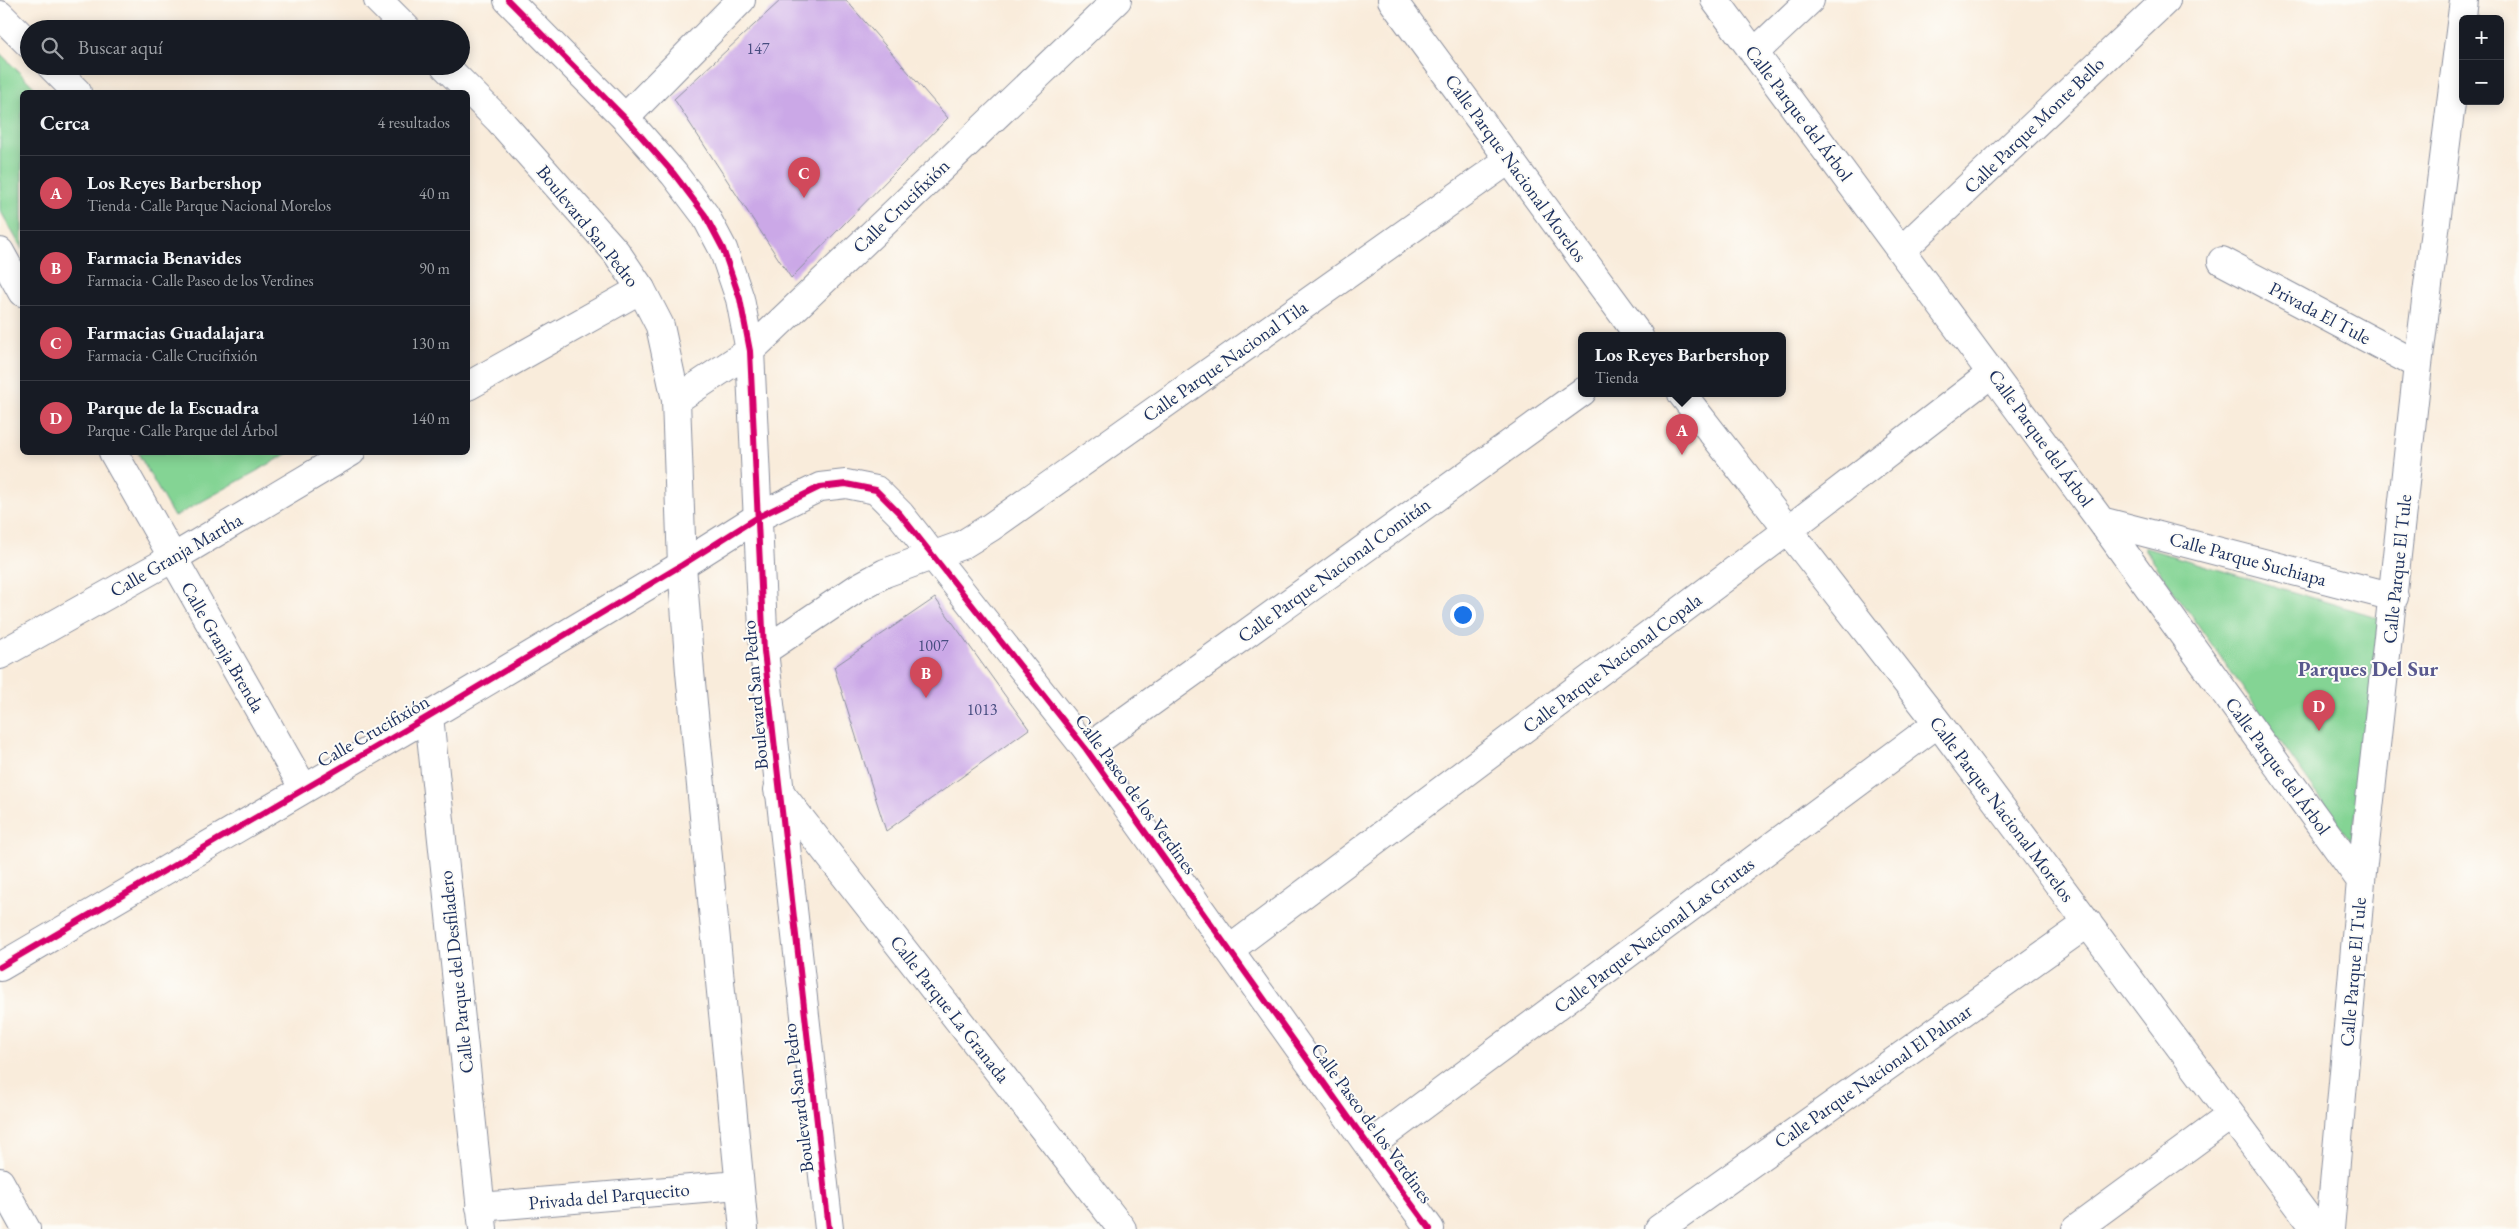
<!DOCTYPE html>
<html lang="es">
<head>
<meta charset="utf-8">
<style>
	body { margin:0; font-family:"EB Garamond",serif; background:#20242c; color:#f1f3f6 }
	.controls { position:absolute; right:15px; top:15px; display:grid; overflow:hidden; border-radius:8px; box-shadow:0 2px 12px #0003 }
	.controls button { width:45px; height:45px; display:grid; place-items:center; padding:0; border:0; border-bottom:1px solid #363941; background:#171b24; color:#f1f3f6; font:25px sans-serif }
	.you { position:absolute; left:1462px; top:614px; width:18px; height:18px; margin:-12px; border:4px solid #fff; border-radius:50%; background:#1a73e8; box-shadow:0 0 0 8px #1a73e833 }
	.badge { display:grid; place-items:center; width:32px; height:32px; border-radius:50%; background:#d1495b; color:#fff; font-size:16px; font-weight:700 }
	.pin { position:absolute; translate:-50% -41px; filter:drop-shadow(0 1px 2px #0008) }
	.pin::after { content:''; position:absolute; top:26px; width:18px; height:15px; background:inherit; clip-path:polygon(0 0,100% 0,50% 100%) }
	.popup { position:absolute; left:1578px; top:332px; width:208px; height:65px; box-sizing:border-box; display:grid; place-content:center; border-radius:8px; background:#171b24; filter:drop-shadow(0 1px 4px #0005); font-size:16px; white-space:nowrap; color:#9ea1a6 }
	.popup b { font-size:19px; color:#f1f3f6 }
	.popup::after { content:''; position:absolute; left:50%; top:100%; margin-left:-10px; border:10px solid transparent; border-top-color:#171b24 }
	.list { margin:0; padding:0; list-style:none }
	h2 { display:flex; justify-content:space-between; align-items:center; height:65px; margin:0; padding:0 20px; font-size:21px }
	h2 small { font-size:16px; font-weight:400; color:#9ea1a6 }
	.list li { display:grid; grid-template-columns:32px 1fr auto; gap:15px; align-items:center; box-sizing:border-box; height:75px; padding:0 20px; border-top:1px solid #363941 }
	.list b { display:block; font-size:19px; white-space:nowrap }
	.list p { margin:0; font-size:16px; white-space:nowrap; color:#9ea1a6 }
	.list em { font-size:16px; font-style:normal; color:#9ea1a6 }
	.icon { flex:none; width:28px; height:28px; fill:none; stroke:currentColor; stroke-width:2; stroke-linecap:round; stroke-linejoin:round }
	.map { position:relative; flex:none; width:2519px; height:1229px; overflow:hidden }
	.search { position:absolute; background:#171b24; box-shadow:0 2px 12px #0003; left:20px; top:20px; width:450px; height:55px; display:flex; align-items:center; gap:12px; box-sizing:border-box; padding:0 18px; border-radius:28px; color:#9ea1a6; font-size:19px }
	.panel { position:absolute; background:#171b24; box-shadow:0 2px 12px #0003; left:20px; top:90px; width:450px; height:365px; border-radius:8px }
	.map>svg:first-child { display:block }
	.green { fill:#84d494; stroke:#508279 }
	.building { fill:#cba8e7 }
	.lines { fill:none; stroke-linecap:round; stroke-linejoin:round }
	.minor-casing { stroke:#8a8e9c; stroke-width:30 }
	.tertiary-casing { stroke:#8a8e9c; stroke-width:30 }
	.minor { stroke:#fff; stroke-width:28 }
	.tertiary { stroke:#fff; stroke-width:28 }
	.cycleway-casing { stroke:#fdfcf7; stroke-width:9 }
	.cycleway { stroke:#d6006c; stroke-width:6 }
	.labels { text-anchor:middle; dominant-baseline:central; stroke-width:4; stroke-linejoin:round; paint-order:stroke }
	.number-label { font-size:16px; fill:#474d80 }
	.street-label { font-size:19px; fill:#1b2f5e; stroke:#fdfcf7 }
	.quarter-label { font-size:21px; font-weight:bold; fill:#59598e; stroke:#fdfcf7 }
</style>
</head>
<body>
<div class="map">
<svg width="2519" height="1229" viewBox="0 0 2519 1229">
	<rect width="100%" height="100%" fill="#fdfcf7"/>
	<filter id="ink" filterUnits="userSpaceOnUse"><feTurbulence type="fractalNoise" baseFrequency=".02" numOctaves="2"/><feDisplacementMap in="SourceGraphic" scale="10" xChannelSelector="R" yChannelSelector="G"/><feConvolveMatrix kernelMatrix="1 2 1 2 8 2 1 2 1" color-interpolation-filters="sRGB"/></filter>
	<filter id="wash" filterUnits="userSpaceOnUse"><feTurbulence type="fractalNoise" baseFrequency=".0096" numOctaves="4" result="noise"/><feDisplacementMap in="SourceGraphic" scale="20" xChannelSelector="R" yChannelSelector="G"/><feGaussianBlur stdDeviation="1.12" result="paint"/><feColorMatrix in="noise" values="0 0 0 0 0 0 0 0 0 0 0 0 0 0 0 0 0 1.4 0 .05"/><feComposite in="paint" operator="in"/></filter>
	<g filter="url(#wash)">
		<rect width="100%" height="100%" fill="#f9ecdb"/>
		<path class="green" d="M0,53L39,92H22V249L0,210Z
			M138,453H289L174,517Z
			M2143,547L2380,618L2352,843Z"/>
		<g id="blocks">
			<path class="building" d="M781,0H846L948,118L791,278L674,99Z
				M935,598L1029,729L886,831L834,667Z"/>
		</g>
	</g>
	<g filter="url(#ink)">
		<use href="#blocks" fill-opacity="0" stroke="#8a8e9c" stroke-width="1"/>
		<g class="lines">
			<g class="minor-casing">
				<path id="minor" d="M1392,0L1639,336
					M1715,0L2101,521L2361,881
					M0,15L29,44
					M1754,53L1810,0
					M51,66L77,92
					M625,118L741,0
					M1902,250L2166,0
					M0,252L22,292
					M2222,261L2418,365
					M468,386L641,289
					M1682,394L1938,723L2316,1229
					M113,452L304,789
					M2101,521L2394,597
					M764,651L859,587L885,573L962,545L991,527L1510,159
					M0,655L173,558L351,452
					M429,716L483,1229
					M1086,749L1582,392
					M778,790L1122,1229
					M1229,950L1787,531L1992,373
					M0,967L429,716L682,565L758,517L820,487L846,484L876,490L900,514L1086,749L1369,1146L1430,1229
					M1369,1146L1938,723
					M0,1182L26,1229
					M480,1207L738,1185
					M1659,1229L2088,923
					M2076,1229L2230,1116
					M2330,1229L2361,881L2418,365L2464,0"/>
			</g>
			<g class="tertiary-casing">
				<path id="tertiary" d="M378,0L407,29
					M508,0L625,118L674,174L705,215L723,249L740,299L750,351L764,651L829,1229
					M445,66L499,120L616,252L641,289L660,326L676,400L682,565L690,672L744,1229
					M676,400L750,351L1117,0"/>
			</g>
			<use href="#minor" class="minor"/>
			<use href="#tertiary" class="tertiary"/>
			<g class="cycleway-casing">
				<path id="cycleway" d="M508,0L625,118L674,174L705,215L723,249L740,299L750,351L764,651L829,1229
					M0,967L429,716L682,565L758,517L820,487L846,484L876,490L900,514L1086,749L1369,1146L1430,1229"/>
			</g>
			<use href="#cycleway" class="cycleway"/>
		</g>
	</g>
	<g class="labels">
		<g class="number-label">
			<text x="758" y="48">147</text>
			<text x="933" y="645">1007</text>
			<text x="982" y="709">1013</text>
		</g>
		<g class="street-label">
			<text transform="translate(1799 113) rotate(53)">Calle Parque del Árbol</text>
			<text transform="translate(2034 125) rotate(-44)">Calle Parque Monte Bello</text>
			<text transform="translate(1516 168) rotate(54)">Calle Parque Nacional Morelos</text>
			<text transform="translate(901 206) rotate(-44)">Calle Crucifixión</text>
			<text transform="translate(588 226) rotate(51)">Boulevard San Pedro</text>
			<text transform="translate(2320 313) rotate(28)">Privada El Tule</text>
			<text transform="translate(1225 361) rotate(-35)">Calle Parque Nacional Tila</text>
			<text transform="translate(2041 438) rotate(54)">Calle Parque del Árbol</text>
			<text transform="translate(176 555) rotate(-30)">Calle Granja Martha</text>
			<text transform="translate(2248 559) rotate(15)">Calle Parque Suchiapa</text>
			<text transform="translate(2397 569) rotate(-84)">Calle Parque El Tule</text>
			<text transform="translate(1334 570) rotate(-36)">Calle Parque Nacional Comitán</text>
			<text transform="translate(223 647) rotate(60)">Calle Granja Brenda</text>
			<text transform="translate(1612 663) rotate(-37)">Calle Parque Nacional Copala</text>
			<text transform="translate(755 695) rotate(-95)">Boulevard San Pedro</text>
			<text transform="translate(373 731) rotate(-30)">Calle Crucifixión</text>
			<text transform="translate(2278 766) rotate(54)">Calle Parque del Árbol</text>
			<text transform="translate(1136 794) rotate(54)">Calle Paseo de los Verdines</text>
			<text transform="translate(2002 809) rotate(53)">Calle Parque Nacional Morelos</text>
			<text transform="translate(1654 935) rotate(-37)">Calle Parque Nacional Las Grutas</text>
			<text transform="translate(456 972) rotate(-96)">Calle Parque del Desfiladero</text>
			<text transform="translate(2353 972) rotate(-85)">Calle Parque El Tule</text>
			<text transform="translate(950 1009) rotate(52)">Calle Parque La Granada</text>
			<text transform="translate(1873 1076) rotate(-35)">Calle Parque Nacional El Palmar</text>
			<text transform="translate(798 1098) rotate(-97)">Boulevard San Pedro</text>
			<text transform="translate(1372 1123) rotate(54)">Calle Paseo de los Verdines</text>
			<text transform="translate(609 1196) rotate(-5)">Privada del Parquecito</text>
		</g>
		<g class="quarter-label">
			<text x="2368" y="668">Parques Del Sur</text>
		</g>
	</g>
</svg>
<div class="controls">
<button>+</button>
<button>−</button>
</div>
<div class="you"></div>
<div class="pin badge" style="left:1682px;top:455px">A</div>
<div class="popup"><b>Los Reyes Barbershop</b>Tienda</div>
<div class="pin badge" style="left:926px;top:698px">B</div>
<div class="pin badge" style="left:804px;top:198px">C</div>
<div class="pin badge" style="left:2319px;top:731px">D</div>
<div class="search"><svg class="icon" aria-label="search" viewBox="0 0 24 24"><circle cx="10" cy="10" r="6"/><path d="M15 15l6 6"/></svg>Buscar aquí</div>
<section class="panel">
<h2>Cerca<small>4 resultados</small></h2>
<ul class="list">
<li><span class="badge">A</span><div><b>Los Reyes Barbershop</b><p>Tienda · Calle Parque Nacional Morelos</p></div><em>40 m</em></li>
<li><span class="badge">B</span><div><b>Farmacia Benavides</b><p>Farmacia · Calle Paseo de los Verdines</p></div><em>90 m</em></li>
<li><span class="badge">C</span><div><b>Farmacias Guadalajara</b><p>Farmacia · Calle Crucifixión</p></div><em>130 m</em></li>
<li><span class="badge">D</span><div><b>Parque de la Escuadra</b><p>Parque · Calle Parque del Árbol</p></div><em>140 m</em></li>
</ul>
</section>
</div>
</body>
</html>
